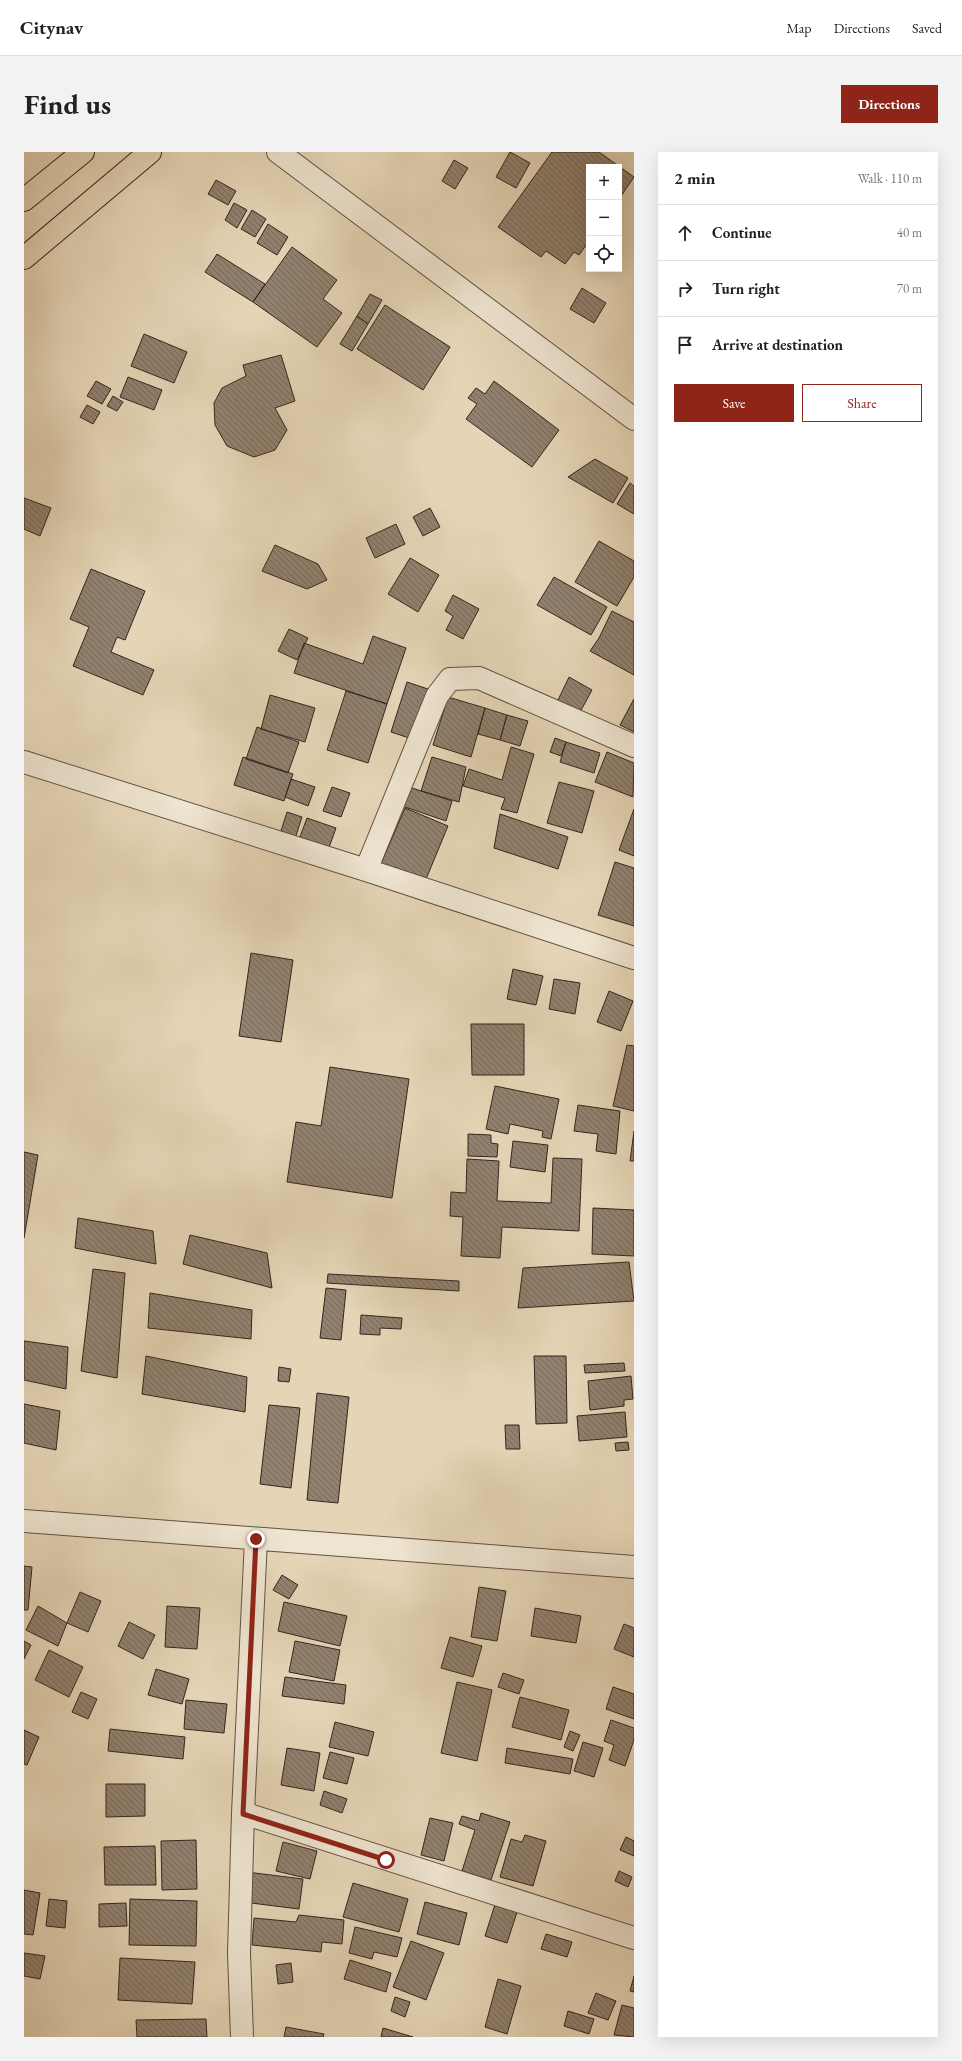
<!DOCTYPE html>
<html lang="en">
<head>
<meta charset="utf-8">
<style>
	body { margin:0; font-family:"EB Garamond",serif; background:#f2f2f2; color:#222 }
	.controls { position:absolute; right:12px; top:12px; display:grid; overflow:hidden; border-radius:0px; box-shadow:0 4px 16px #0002 }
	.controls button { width:36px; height:36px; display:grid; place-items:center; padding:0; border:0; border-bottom:1px solid #e0e0e0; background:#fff; color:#222; font:20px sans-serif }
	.stop { position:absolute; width:12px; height:12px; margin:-9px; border:3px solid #8f2418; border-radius:50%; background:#fff }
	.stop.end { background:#8f2418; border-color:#fff; box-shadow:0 1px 4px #0008 }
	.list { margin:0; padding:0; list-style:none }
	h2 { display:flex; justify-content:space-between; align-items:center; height:52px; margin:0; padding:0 16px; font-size:17px }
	h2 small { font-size:13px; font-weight:400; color:#767676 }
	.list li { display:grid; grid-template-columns:26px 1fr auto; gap:12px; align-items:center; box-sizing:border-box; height:56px; padding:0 16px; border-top:1px solid #e0e0e0 }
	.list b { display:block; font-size:15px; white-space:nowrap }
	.list em { font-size:13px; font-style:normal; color:#767676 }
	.actions { display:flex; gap:8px; padding:12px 16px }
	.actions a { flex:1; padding:9px 0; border:1px solid #8f2418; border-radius:0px; text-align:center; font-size:14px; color:#8f2418 }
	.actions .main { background:#8f2418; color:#fff }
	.icon { flex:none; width:22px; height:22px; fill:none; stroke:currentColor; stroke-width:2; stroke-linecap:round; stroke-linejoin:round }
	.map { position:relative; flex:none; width:610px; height:1885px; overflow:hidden; border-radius:0px }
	header { display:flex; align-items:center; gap:24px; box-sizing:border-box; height:56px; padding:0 20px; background:#fff; border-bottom:1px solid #e0e0e0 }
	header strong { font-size:19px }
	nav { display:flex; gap:22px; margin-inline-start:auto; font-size:14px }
	.intro { display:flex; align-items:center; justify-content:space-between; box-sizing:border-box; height:96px; padding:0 24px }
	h1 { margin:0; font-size:28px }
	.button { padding:10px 18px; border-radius:0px; background:#8f2418; color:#fff; font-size:14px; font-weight:700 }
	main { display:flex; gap:24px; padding:0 24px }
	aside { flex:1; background:#fff; border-radius:0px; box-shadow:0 4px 16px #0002 }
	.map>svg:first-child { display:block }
	.building { fill:url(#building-back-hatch); stroke:#35251f }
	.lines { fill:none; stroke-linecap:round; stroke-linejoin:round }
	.minor-casing { stroke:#615145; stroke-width:24 }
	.primary-casing { stroke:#35251f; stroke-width:24 }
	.minor { stroke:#eee4d0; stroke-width:22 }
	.primary { stroke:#e5d5b6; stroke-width:22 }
	.route { stroke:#8f2418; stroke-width:5 }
</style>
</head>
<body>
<header>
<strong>Citynav</strong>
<nav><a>Map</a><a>Directions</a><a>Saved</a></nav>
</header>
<div class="intro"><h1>Find us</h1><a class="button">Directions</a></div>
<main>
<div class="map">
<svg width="610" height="1885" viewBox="0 0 610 1885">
	<defs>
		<pattern id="building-back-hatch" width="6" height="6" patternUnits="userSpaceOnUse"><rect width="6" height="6" fill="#91816e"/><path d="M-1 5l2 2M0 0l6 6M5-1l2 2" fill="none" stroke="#77695a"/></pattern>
	</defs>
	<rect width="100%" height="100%" fill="#e5d5b6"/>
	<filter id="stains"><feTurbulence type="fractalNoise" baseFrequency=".005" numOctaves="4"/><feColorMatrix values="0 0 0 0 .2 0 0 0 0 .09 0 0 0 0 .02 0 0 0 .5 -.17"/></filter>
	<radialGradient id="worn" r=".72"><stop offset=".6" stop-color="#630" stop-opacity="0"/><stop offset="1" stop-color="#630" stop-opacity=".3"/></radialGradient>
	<path class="building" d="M486,0L506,11L492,36L472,25Z
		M528,0H575L610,25L595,47V15H565V89L555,103L550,100L541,112L522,99L517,105L474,75Z
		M430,8L444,16L431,37L418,29Z
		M192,28L212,39L204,53L184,42Z
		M210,51L223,58L213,76L201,68Z
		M228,58L242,67L231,85L217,77Z
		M244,72L264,85L253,103L233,91Z
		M268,95L313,128L299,147L318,161L293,195L229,150Z
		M193,102L241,132L229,150L181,120Z
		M558,136L582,151L570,171L546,157Z
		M346,142L358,148L344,172L333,164Z
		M361,153L426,195L399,238L333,197Z
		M333,164L344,172L328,199L316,192Z
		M120,182L163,200L150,231L107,214Z
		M257,203L271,249L251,256L263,278L251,298L230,305L203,294L191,273L190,251L198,236L222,224L219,213Z
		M104,225L138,238L130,258L96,245Z
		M72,229L87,237L78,252L63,244Z
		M470,229L535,278L508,315L442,267L453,252L444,246L452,236L461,242Z
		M89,244L99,250L93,259L83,254Z
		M63,253L76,260L69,272L56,265Z
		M571,307L604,326L589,351L544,325Z
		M606,331L610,334V362L593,352Z
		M0,346L27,356L16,384L0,377Z
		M406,356L416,375L399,384L389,365Z
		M372,372L381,392L351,406L342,386Z
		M575,389L610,409V425L593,454L551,430Z
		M251,393L294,412L303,428L283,437L238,419Z
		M386,406L415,423L394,460L364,442Z
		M67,417L121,439L101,488L93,485L87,500L130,518L119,543L49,514L65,475L46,467Z
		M530,425L583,455L567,483L513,453Z
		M429,443L455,457L439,487L422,478L429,464L421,459Z
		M588,459L610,470V523L566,499L575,486Z
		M265,477L284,486L273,508L254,499Z
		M349,484L382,496L363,552L270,521L280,491L339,512Z
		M545,525L568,538L555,562L533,550Z
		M383,530L407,538L391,588L367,580Z
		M322,539L363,552L344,611L303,598Z
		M246,543L291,556L281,590L237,577Z
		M424,545L461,556L447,605L409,593Z
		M610,547V580L596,573Z
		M461,556L483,563L476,588L454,582Z
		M483,563L504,569L496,594L476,588Z
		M233,575L275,590L264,621L222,607Z
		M531,586L542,590L537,604L526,600Z
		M542,590L576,601L570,621L536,610Z
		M487,595L510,602L493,661L477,657L481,646L439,634L445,617L478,628Z
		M583,600L610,611L609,645L571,630Z
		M219,605L269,622L260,649L210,633Z
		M408,605L442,615L435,650L397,639Z
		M267,627L291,635L284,654L261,645Z
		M535,630L570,639L558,681L523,671Z
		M382,634L428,649L422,669L375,653Z
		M308,635L326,641L317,665L299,659Z
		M381,656L424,674L400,732L356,714Z
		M610,657V704L595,698Z
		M263,660L278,665L270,690L255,685Z
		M476,662L544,685L534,717L470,696Z
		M283,666L312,676L303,701L274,690Z
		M591,710L610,716V774L574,763Z
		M227,801L269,808L257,890L215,884Z
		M489,817L519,824L512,853L483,847Z
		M530,827L556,831L551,862L525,857Z
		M585,839L609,849L597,879L573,870Z
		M447,872H500V923H448Z
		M603,893L610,894V959L589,954Z
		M306,915L385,927L368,1046L263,1030L272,970L297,974Z
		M471,934L535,947L527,987L518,985L519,979L486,972L484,982L462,977Z
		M554,953L596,959L592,1002L572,999L574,982L550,979Z
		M610,979V1009H606Z
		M444,982L467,983V991L474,992L473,1005L444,1004Z
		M489,989L524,993L521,1020L486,1015Z
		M0,1000L14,1003L0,1086Z
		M529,1006L558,1007L555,1079L478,1075L476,1106L437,1104L439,1065L426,1064L427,1040L442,1041L443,1007L475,1009L473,1049L527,1051Z
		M569,1056L610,1058V1104L568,1102Z
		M54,1066L129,1079L132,1112L51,1096Z
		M166,1083L243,1101L248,1136L159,1112Z
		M605,1110L610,1149L494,1156L499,1116Z
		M69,1117L101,1121L93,1226L57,1219Z
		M304,1122L435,1129V1139L303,1131Z
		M302,1136L322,1138L317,1188L296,1186Z
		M126,1141L228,1158L227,1187L124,1176Z
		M337,1163L378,1166L377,1177L356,1176V1183L336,1182Z
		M0,1189L44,1195L42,1237L0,1228Z
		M122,1204L223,1225L221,1260L118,1242Z
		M510,1204H542L543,1271L512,1272Z
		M600,1211L601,1219L561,1221L560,1213Z
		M255,1215L267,1217L265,1230L254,1229Z
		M607,1224L609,1247L600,1248V1254L566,1258L564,1229Z
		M293,1241L325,1245L314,1351L283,1348Z
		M0,1252L36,1259L32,1298L0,1291Z
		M245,1253L276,1256L267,1336L236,1332Z
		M601,1260L603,1285L555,1289L553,1264Z
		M481,1273H495L496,1297H482Z
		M604,1290L605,1298L592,1299L591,1291Z
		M0,1414L8,1415L4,1458H0Z
		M258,1423L274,1433L265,1447L249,1438Z
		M455,1435L482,1439L473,1489L447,1485Z
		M56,1440L77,1449L64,1480L43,1471Z
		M260,1450L323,1464L316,1494L254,1479Z
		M14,1454L43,1471L34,1494L2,1478Z
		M143,1454L176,1456L173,1497L141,1495Z
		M511,1456L557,1464L552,1491L507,1484Z
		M105,1470L131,1483L119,1507L94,1494Z
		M600,1472L610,1476V1505L590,1497Z
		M426,1485L458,1494L449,1525L417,1516Z
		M0,1489L7,1493L0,1507Z
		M271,1489L316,1498L310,1529L265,1520Z
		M25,1498L59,1515L45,1545L11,1528Z
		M132,1517L165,1527L158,1552L124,1543Z
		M479,1521L500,1528L495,1542L474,1535Z
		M261,1525L322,1533L320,1552L258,1544Z
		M433,1530L468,1538L453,1609L417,1601Z
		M589,1535L610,1542V1567L582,1557Z
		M57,1540L73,1547L64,1567L48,1560Z
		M496,1545L545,1558L537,1588L488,1575Z
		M162,1548L203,1552L200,1581L160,1577Z
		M587,1568L610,1576V1588L601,1614L585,1608L590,1593L580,1589Z
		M311,1570L350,1580L344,1604L305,1595Z
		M86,1577L161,1585L159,1607L84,1599Z
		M0,1578L15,1585L3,1613L0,1612Z
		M546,1579L556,1583L549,1599L540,1595Z
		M559,1590L579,1596L570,1625L550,1619Z
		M263,1596L296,1601L290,1639L257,1633Z
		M483,1596L549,1607L546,1622L481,1611Z
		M306,1600L330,1606L323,1632L299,1626Z
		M82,1632H121V1664L82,1665Z
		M300,1639L323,1647L318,1661L296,1653Z
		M457,1661L486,1670L467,1728L438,1719L451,1678L435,1672L438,1664L455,1669Z
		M406,1666L429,1671L420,1709L397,1703Z
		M501,1683L522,1689L509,1734L476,1725L487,1687L498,1690Z
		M602,1685L610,1689V1704L596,1698Z
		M172,1688L173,1737L138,1738L137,1689Z
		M259,1690L293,1699L286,1727L252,1719Z
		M131,1694L132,1733H81L80,1695Z
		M595,1719L608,1725L604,1735L591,1729Z
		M223,1720L279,1727L275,1757L219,1750Z
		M329,1731L384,1747L375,1780L319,1765Z
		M0,1738L16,1741L9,1783L0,1782Z
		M474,1743L496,1751L483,1791L461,1784Z
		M25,1747L43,1749L41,1776L22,1774Z
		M106,1747L173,1749L172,1794L105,1793Z
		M401,1750L443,1761L435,1793L393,1782Z
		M102,1751L103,1774L75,1775V1752Z
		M275,1763L320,1768L318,1792L298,1790L297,1800L228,1793L230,1766L272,1770Z
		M331,1775L378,1786L373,1805L350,1800L348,1807L325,1801Z
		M522,1782L548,1790L543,1805L517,1797Z
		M387,1789L420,1801L402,1848L369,1835Z
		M0,1801L21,1804L16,1827L0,1824Z
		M96,1806L171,1810L168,1852L94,1848Z
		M326,1808L367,1821L362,1840L320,1827Z
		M267,1811L269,1830L254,1832L252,1813Z
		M610,1824V1840L606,1839Z
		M474,1827L497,1834L483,1882L461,1875Z
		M572,1841L592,1849L584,1868L564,1861Z
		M371,1845L386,1850L381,1865L367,1859Z
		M598,1853L610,1856V1885L590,1883Z
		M544,1859L570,1867L565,1882L540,1874Z
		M182,1867L183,1885H113L112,1868Z
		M262,1875L300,1882L299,1885H260Z
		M359,1876L389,1885H357Z"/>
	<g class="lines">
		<g class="minor-casing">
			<path id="minor" d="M254,0L610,267
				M0,610L342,718L610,806
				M342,718L413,544L426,527L455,526L610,594
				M0,1369L610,1415
				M219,1661L610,1786
				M218,1885L215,1801L219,1661L232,1387"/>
		</g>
		<g class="primary-casing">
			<path id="primary" d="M0,48L59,0
				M0,106L126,0"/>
		</g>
		<use href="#minor" class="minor"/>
		<use href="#primary" class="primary"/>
	</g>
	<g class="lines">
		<path class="route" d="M232,1387L219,1662L362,1708"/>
	</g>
	<rect width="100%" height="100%" filter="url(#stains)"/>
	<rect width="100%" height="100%" fill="url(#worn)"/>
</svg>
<div class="controls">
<button>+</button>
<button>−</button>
<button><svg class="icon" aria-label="locate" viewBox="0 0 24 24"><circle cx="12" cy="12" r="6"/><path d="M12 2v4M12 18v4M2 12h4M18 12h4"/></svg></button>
</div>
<div class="stop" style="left:362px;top:1708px"></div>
<div class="stop end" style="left:232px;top:1387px"></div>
</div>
<aside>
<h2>2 min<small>Walk · 110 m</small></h2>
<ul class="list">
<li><svg class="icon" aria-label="ahead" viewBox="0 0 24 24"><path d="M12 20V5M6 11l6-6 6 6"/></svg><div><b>Continue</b></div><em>40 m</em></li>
<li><svg class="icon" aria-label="right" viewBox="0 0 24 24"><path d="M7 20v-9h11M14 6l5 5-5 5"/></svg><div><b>Turn right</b></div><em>70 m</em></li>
<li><svg class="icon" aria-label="arrive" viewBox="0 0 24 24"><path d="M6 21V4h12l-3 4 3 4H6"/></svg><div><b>Arrive at destination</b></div></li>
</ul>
<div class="actions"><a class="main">Save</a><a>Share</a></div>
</aside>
</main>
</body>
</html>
